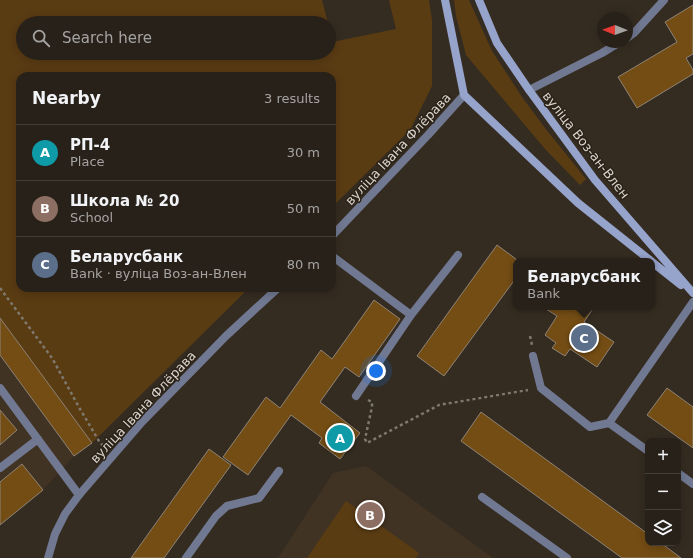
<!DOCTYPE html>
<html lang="en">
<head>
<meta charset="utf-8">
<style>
	body { margin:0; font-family:"DejaVu Sans",sans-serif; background:#342e26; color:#f1f3f6 }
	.controls { position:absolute; right:12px; bottom:12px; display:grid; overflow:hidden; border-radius:8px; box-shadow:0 2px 10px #0003 }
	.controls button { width:36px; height:36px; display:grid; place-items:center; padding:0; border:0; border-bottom:1px solid #443e38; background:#282119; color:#f1f3f6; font:20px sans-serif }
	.compass { position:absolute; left:597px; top:12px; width:36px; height:36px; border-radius:50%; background:#282119; box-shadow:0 2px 10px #0003; rotate:271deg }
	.you { position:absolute; left:376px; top:371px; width:14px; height:14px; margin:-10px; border:3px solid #fff; border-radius:50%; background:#1a73e8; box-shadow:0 0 0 6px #1a73e833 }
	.badge { display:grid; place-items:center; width:26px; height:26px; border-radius:50%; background:#bca0f2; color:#fff; font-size:13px; font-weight:700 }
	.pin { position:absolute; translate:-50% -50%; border:2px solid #fff; box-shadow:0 1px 4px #0006 }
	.popup { position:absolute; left:513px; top:258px; width:142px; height:52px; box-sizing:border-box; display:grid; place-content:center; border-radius:8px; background:#282119; filter:drop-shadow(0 1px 3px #0005); font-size:13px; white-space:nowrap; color:#a5a3a2 }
	.popup b { font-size:15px; color:#f1f3f6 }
	.popup::after { content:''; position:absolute; left:50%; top:100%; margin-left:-8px; border:8px solid transparent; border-top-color:#282119 }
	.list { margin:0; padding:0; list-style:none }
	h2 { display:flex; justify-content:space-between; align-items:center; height:52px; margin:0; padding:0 16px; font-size:17px }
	h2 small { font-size:13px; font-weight:400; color:#a5a3a2 }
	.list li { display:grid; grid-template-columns:26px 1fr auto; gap:12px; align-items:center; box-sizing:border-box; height:56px; padding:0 16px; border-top:1px solid #443e38 }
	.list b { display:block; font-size:15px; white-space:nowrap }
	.list p { margin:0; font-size:13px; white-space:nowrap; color:#a5a3a2 }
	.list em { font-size:13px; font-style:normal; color:#a5a3a2 }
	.icon { flex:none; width:22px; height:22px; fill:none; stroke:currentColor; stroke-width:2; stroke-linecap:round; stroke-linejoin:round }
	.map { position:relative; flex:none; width:693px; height:558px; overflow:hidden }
	.search { position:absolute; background:#282119; box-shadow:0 2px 10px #0003; left:16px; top:16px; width:320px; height:44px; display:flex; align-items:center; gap:10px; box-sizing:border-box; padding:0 14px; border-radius:22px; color:#a5a3a2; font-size:15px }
	.panel { position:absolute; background:#282119; box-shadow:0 2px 10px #0003; left:16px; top:72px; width:320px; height:220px; border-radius:12px }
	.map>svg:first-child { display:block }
	.built { fill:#413323 }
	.green { fill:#5a3c13 }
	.building { fill:#744d14; stroke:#8e8376 }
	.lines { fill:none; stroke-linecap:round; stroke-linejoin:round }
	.path { stroke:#7f786e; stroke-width:2.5; stroke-dasharray:3 3; stroke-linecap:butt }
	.service { stroke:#717992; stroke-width:8 }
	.tertiary { stroke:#717992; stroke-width:8 }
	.secondary { stroke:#96a3cb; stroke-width:8 }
	.labels { text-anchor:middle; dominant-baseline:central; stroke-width:3; stroke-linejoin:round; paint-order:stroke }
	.street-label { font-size:13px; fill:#d9d3cc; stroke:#2b2218 }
</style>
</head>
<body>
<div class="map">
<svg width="693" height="558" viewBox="0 0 693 558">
	<rect width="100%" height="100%" fill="#352c21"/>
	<path class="built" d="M0,318L92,443L74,456L43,490L0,525Z
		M366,466L493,558H278L333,473Z"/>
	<path class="green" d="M0,0H322L328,23H23V53H329V29L332,42L396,29L389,0H429L432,20V86L410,130L332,207V76H20V288H249L92,443L0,318Z
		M454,0H469L492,51L522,97L545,128L586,179L580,185L546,150L466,55L456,16Z
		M346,501L419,553L416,558H307Z"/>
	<path class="building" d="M693,5V54L686,58L693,70V74L637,108L618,77L677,42L665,22Z
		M497,245L516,259V278L444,376L417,356Z
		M374,300L400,319L359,377L345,367L320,402L360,433L340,459L319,443L322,438L291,415L248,475L223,457L266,397L280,408L321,350L332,359Z
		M543,307H594L584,322L614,342L597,367L570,349L565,356L552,348L556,343L545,335L557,316Z
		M0,318L92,443L74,456L0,355Z
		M667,388L693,407V448L647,415Z
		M0,410L17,430L0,445Z
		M481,412L648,534V543H661L681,558H622L461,441Z
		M209,449L231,465L164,558H131Z
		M22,464L43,490L0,525V482Z"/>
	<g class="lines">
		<path class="path" d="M0,288L52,358L80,409L99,441L104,447
			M530,336L532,345
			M368,400L372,402V407L365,439L367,443L439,405L528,390"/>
		<path class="service" d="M627,38L634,33L664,0
			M529,90L602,53L620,42
			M332,256L411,315L458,255
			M533,356L541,388L590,427L609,423L693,302
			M0,388L79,495
			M356,396L411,315
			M609,423L648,451
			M0,468L38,439
			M678,473L693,484
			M482,497L567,558
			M186,558L216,516L227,506L259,498L279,471"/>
		<path class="tertiary" d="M332,236L428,135L464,95
			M48,558L55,534L65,514L79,495L142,422L226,336L278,288"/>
		<path class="secondary" d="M445,0L464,95L578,203L651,261
			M479,0L497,43L529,90L595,180L693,293
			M652,262L681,285"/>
	</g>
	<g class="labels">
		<g class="street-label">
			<text transform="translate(586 145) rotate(52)">вуліца Воз-ан-Влен</text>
			<text transform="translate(398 149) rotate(-47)">вуліца Івана Флёрава</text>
			<text transform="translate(143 407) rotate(-47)">вуліца Івана Флёрава</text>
		</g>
	</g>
</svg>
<div class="controls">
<button>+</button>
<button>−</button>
<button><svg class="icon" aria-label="layers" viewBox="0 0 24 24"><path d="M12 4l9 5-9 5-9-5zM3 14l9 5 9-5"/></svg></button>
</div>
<svg class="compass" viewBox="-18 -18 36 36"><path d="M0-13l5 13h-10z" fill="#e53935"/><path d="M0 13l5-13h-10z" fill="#a5a3a2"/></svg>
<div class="you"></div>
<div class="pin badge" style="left:340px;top:438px;background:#0f9aa8">A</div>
<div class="pin badge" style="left:370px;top:515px;background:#8d6e63">B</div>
<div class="pin badge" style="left:584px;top:338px;background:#5c6f8a">C</div>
<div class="popup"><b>Беларусбанк</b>Bank</div>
<div class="search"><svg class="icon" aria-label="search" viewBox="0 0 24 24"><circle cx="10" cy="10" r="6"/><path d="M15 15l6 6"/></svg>Search here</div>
<section class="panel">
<h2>Nearby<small>3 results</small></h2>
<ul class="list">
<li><span class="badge" style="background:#0f9aa8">A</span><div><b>РП-4</b><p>Place</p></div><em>30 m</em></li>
<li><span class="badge" style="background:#8d6e63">B</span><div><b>Школа № 20</b><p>School</p></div><em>50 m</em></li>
<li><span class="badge" style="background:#5c6f8a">C</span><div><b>Беларусбанк</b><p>Bank · вуліца Воз-ан-Влен</p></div><em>80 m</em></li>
</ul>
</section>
</div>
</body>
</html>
